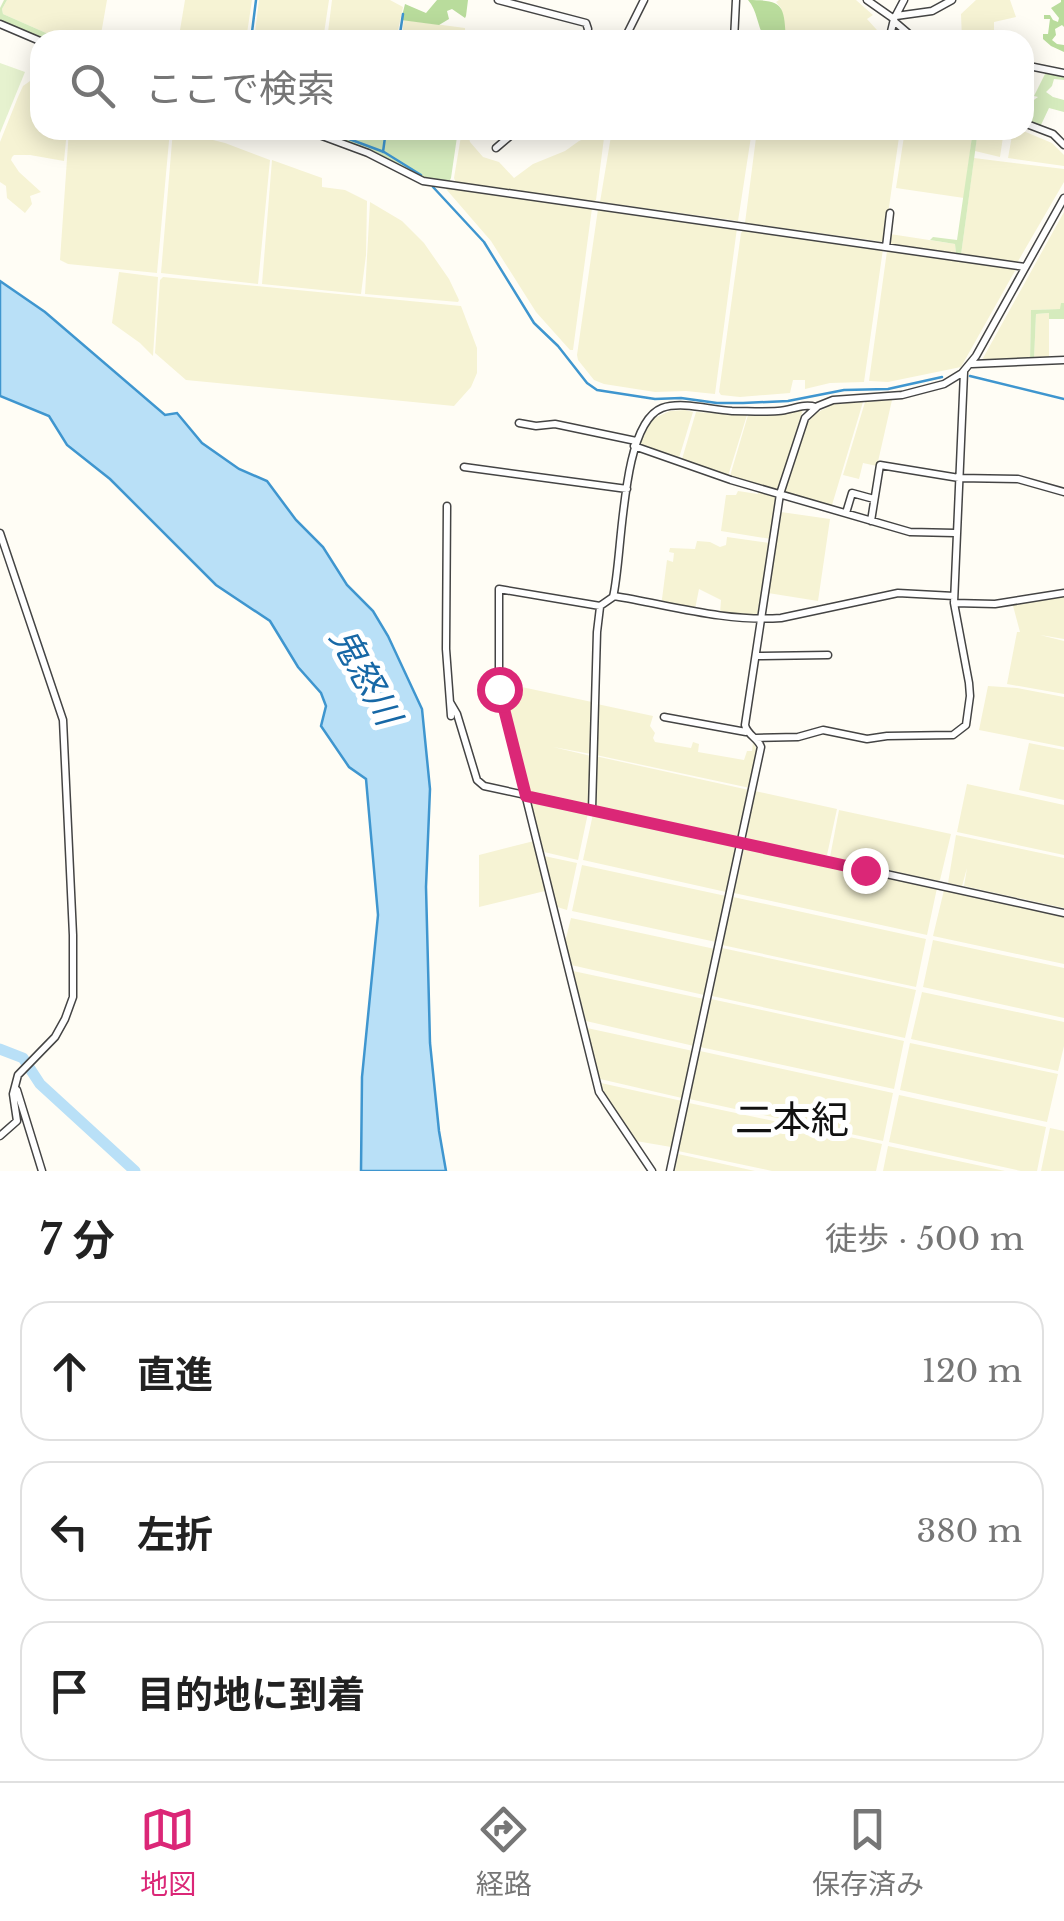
<!DOCTYPE html>
<html lang="ja">
<head>
<meta charset="utf-8">
<style>
	body { margin:0; font-family:"Libre Baskerville","Noto Sans JP",serif; background:#f6f6f6; color:#222 }
	.stop { position:absolute; width:30px; height:30px; margin:-22px; border:8px solid #db2777; border-radius:50%; background:#fff }
	.stop.end { background:#db2777; border-color:#fff; box-shadow:0 2px 10px #0008 }
	.list { margin:0; padding:0; list-style:none }
	h2 { display:flex; justify-content:space-between; align-items:center; height:130px; margin:0; padding:0 40px; font-size:42px }
	h2 small { font-size:32px; font-weight:400; color:#767676 }
	.list li { display:grid; grid-template-columns:65px 1fr auto; gap:30px; align-items:center; box-sizing:border-box; height:140px; margin:0 20px 20px; padding:0 20px; border:2px solid #e0e0e0; border-radius:30px }
	.list b { display:block; font-size:38px; white-space:nowrap }
	.list em { font-size:32px; font-style:normal; color:#767676 }
	.icon { flex:none; width:55px; height:55px; fill:none; stroke:currentColor; stroke-width:2; stroke-linecap:round; stroke-linejoin:round }
	.map { position:relative; flex:none; width:1064px; height:1171px; overflow:hidden }
	.search { position:absolute; background:#fff; box-shadow:0 5px 25px #0003; left:30px; right:30px; top:30px; height:110px; display:flex; align-items:center; gap:25px; box-sizing:border-box; padding:0 35px; border-radius:30px; color:#767676; font-size:38px }
	.sheet { height:610px; background:#fff }
	nav { display:flex; justify-content:space-around; align-items:center; box-sizing:border-box; height:140px; border-top:2px solid #e0e0e0; background:#fff; font-size:28px; color:#767676 }
	nav a { display:grid; justify-items:center; gap:5px }
	nav .on { color:#db2777 }
	.map>svg:first-child { display:block }
	.farmland { fill:#f6f3d4 }
	.green { fill:#d5ebbd }
	.forest { fill:#b9dc9c }
	.pitch { fill:#e6f2cf }
	.water { fill:#b9e0f7; stroke:#3f96cf; stroke-width:2.5 }
	.lines { fill:none; stroke-linecap:round; stroke-linejoin:round }
	.stream { stroke:#3f96cf; stroke-width:2.5 }
	.river { stroke:#b9e0f7; stroke-width:11 }
	.minor-casing { stroke:#444; stroke-width:9 }
	.minor { stroke:#fff; stroke-width:6 }
	.route { stroke:#db2777; stroke-width:12 }
	.labels { text-anchor:middle; dominant-baseline:central; stroke-width:10; stroke-linejoin:round; paint-order:stroke }
	.water-label { font-size:35px; font-style:italic; fill:#1768a6; stroke:#fff }
	.quarter-label { font-size:38px; fill:#111; stroke:#fff }
</style>
</head>
<body>
<div class="map">
<svg width="1064" height="1171" viewBox="0 0 1064 1171">
	<rect width="100%" height="100%" fill="#fffdf5"/>
	<path class="farmland" d="M7,0H107L100,40H62L3,14L2,9Z
		M185,0H252L246,40H232L180,30Z
		M259,0H329L323,40H254Z
		M332,0H390L403,7L396,40H327Z
		M779,0H856L873,15L867,19L886,40H786L781,8L776,2Z
		M976,0H1010L1016,17L994,22V32H997V40H962L961,14Z
		M404,20L465,28V40H401Z
		M30,81L40,84V130H67L64,161L30,155H14L12,157L11,160L19,172L41,192L30,196L32,204L25,213L7,198L6,186L0,182V142L18,97L23,86Z
		M69,130H170L157,273L68,264L60,260Z
		M173,130L225,143L270,160L258,284L161,273Z
		M462,130H476L469,138L470,142L483,157L499,162L514,178L533,164L565,151L579,141L605,130L596,200L593,202L456,183L454,178Z
		M612,130H752L738,221L600,202Z
		M757,130H900L884,242L745,223Z
		M905,130H973L964,198L896,188Z
		M978,130H1004L1000,157L975,151Z
		M1013,130H1021L1052,143L1064,155V166L1008,158Z
		M974,158L1064,169V182L1017,263L961,255Z
		M272,160L322,178V187L345,190L367,201L366,255L361,294L262,284Z
		M447,187L592,208L573,350H570L536,312L491,241L446,189Z
		M370,202L402,221L424,243L449,279L459,300L458,302L365,294Z
		M598,209L737,228L715,394L686,391L655,392L604,384L594,380L578,360L577,355Z
		M1064,212V303H1061V309L1031,310L1030,361L984,362L982,360Z
		M744,229L883,249L864,382L830,383L805,389V380H793L790,393L740,397L721,395L719,392L741,233Z
		M890,234L955,244L956,254L891,245Z
		M891,249L1016,269L961,367L888,382L869,381L887,251Z
		M119,272L158,277L153,356L140,343L112,323Z
		M163,277L461,306L477,348V373L471,387L454,406L186,380L155,353L160,280Z
		M1049,313V359L1034,360L1036,314Z
		M892,400L877,466L863,463L859,479L843,475L865,402Z
		M863,402L832,505L784,493L803,430L812,415L834,404Z
		M803,409L778,491L730,476L748,415L781,414Z
		M685,410L693,412L679,458L640,444L652,419L670,411Z
		M696,412L747,415L728,476L682,459Z
		M759,490L777,496L771,539L721,531L726,495H736L738,491L758,494Z
		M781,512L830,519L818,601L768,593Z
		M727,537L770,543L757,617L720,613L721,600L699,589L695,609L663,603L662,599L667,560L673,562L674,553L669,552L670,548L695,549L697,541L710,542L720,547L726,545Z
		M1064,594V639L1040,635L1064,641V694L1007,684L1017,632H1020L1012,602Z
		M517,686L592,702L591,754L553,747L591,756L589,805L528,793L503,693L508,687Z
		M988,686L1017,688L1064,697V747L979,730Z
		M597,704L653,716L650,726L655,733L653,738L655,742L691,748L693,742L699,744L698,752L744,760L747,751H752L753,742L757,749L750,788L596,755Z
		M1029,743L1064,750V800L1019,790Z
		M595,756L749,790L739,837L594,807Z
		M967,784L1064,805V855L957,832Z
		M755,791L837,809L827,855L821,856L746,839Z
		M530,800L588,813L578,860L544,852Z
		M839,810L951,834L940,880L938,881L830,857Z
		M593,814L736,845L726,892L583,860Z
		M956,835L1064,858V908L964,886L967,868L962,886L948,883Z
		M534,841L545,891L479,907V855Z
		M747,848L937,888L927,935L734,893L744,849Z
		M544,856L577,863L567,910L557,907Z
		M582,865L726,896L716,942L572,911Z
		M944,890L1064,917V964L933,936Z
		M733,897L926,939L916,987L722,945Z
		M571,918L715,949L704,995L571,965L565,942Z
		M933,940L1064,968V1018L923,987Z
		M722,948L916,990L905,1038L712,996Z
		M573,971L704,999L694,1046L586,1021Z
		M922,992L1064,1022V1046L1058,1071L911,1039Z
		M711,999L904,1041L894,1089L700,1047Z
		M587,1028L693,1051L682,1098L600,1079Z
		M910,1043L1058,1074L1047,1122L900,1090Z
		M700,1051L893,1093L883,1141L689,1099Z
		M601,1083L682,1101L671,1147L636,1141L604,1095Z
		M899,1095L1046,1127L1037,1171H1021L889,1142Z
		M689,1103L882,1144L876,1171H772L678,1151Z
		M1050,1128L1064,1131V1171H1041Z
		M888,1146L1005,1171H883Z
		M678,1154L755,1171H675Z"/>
	<path class="green" d="M4,0H7L2,9L3,14L62,40H44L0,21V8Z
		M1046,72L1064,75V80L1054,79L1052,86L1046,92L1053,97L1064,100V112L1049,108L1040,127L1024,122C1024,111 1030,102 1038,97L1034,96Z
		M315,130H458L451,178L449,182L418,176Z
		M973,130H978L961,255L956,254L955,244L930,240L933,237L957,240Z
		M1061,303H1064V319H1049V313L1036,314L1034,360L1030,361L1031,310L1060,309Z"/>
	<path class="forest" d="M437,0H468L466,16L465,18L452,9L447,11L449,19L439,25L401,20L405,4L426,13Z
		M748,0C784,0 784,5 786,40H766C757,28 758,11 748,0Z
		M1061,0H1064V27L1062,25L1055,29L1056,35L1052,40L1057,44L1064,45V52L1051,46L1043,39V34H1048L1050,19H1044V15H1050L1053,20L1058,22L1059,18L1051,8L1061,2Z"/>
	<path class="pitch" d="M0,63L25,72L0,133Z"/>
	<path class="water" d="M0,281L45,312L165,415L177,413L202,443L239,469L267,481L296,520L323,547L347,585L373,611L388,636L422,709L430,789L426,887L430,1043L439,1131L446,1171H361L362,1077L378,915L366,779L349,767L321,726L326,706L321,693L298,667L270,621L216,585L110,479L67,445L49,416L0,396Z"/>
	<g class="lines">
		<path class="stream" d="M251,40L256,0
			M399,40L403,14
			M325,130L384,152L421,175
			M383,152L386,130
			M433,187L484,242L534,323L558,346L587,383L597,390L655,399L681,398L717,403H743L788,401L844,390L888,389L942,377
			M970,376L1064,399"/>
		<path class="river" d="M0,1049L23,1058L40,1084L135,1171"/>
		<g class="minor-casing">
			<path id="minor" d="M498,0L586,23L588,29L586,40
				M867,0L894,19
				M896,16L932,11L952,0
				M895,22L916,40
				M0,24L40,41
				M624,40L644,0
				M734,40L736,0
				M889,40L894,19L904,0
				M1024,65L1064,73
				M1024,123L1053,134L1064,145
				M306,130L368,153L423,181L1025,267
				M606,135L607,130
				M496,148L517,130
				M886,247L890,213
				M972,364L1064,360
				M519,423L536,426L555,424L636,441
				M634,446L731,480L910,532L955,533
				M464,467L627,489
				M447,506L446,649L451,716
				M846,513L852,493L874,499
				M871,521L880,465L959,478L1018,479L1064,492
				M0,533L63,720L73,935V997L65,1019L55,1037L18,1075L13,1094L17,1121L0,1136
				M614,596C669,605 725,622 781,618L898,593L954,596
				M954,603L995,604L1064,593
				M757,656L828,655
				M450,702L457,714L477,780L484,786L1064,913
				M664,717L746,732
				M756,738L798,737L823,730L867,739L887,736L953,735L966,725L970,696L969,683L954,603L964,372
				M592,810L597,632L600,607
				M17,1090L42,1171
				M652,1171L599,1092L499,689V589L600,606L613,597C623,557 620,424 662,408C682,401 711,410 732,411C747,411 763,412 778,411C792,410 803,403 816,407
				M670,1171L761,747C758,738 747,735 745,725L780,494L805,418L818,406L833,400L902,395L944,384L962,373L976,356L1064,198"/>
		</g>
		<use href="#minor" class="minor"/>
	</g>
	<g class="lines">
		<path class="route" d="M499,689L526,796L865,870"/>
	</g>
	<g class="labels">
		<g class="water-label">
			<text transform="translate(366 676) rotate(61)">鬼怒川</text>
		</g>
		<g class="quarter-label">
			<text x="792" y="1119">二本紀</text>
		</g>
	</g>
</svg>
<div class="stop" style="left:499px;top:689px"></div>
<div class="stop end" style="left:865px;top:870px"></div>
<div class="search"><svg class="icon" aria-label="search" viewBox="0 0 24 24"><circle cx="10" cy="10" r="6"/><path d="M15 15l6 6"/></svg>ここで検索</div>
</div>
<section class="sheet">
<h2>7 分<small>徒歩 · 500 m</small></h2>
<ul class="list">
<li><svg class="icon" aria-label="ahead" viewBox="0 0 24 24"><path d="M12 20V5M6 11l6-6 6 6"/></svg><div><b>直進</b></div><em>120 m</em></li>
<li><svg class="icon" aria-label="left" viewBox="0 0 24 24"><path d="M17 20v-9H6M10 6l-5 5 5 5"/></svg><div><b>左折</b></div><em>380 m</em></li>
<li><svg class="icon" aria-label="arrive" viewBox="0 0 24 24"><path d="M6 21V4h12l-3 4 3 4H6"/></svg><div><b>目的地に到着</b></div></li>
</ul>
</section>
<nav>
<a class="on"><svg class="icon" aria-label="map" viewBox="0 0 24 24"><path d="M3 6l6-2 6 2 6-2v14l-6 2-6-2-6 2zM9 4v14M15 6v14"/></svg>地図</a>
<a><svg class="icon" aria-label="directions" viewBox="0 0 24 24"><path d="M12 3l9 9-9 9-9-9zM9 14v-3h6M13 9l2 2-2 2"/></svg>経路</a>
<a><svg class="icon" aria-label="saved" viewBox="0 0 24 24"><path d="M7 4h10v16l-5-4-5 4z"/></svg>保存済み</a>
</nav>
</body>
</html>
